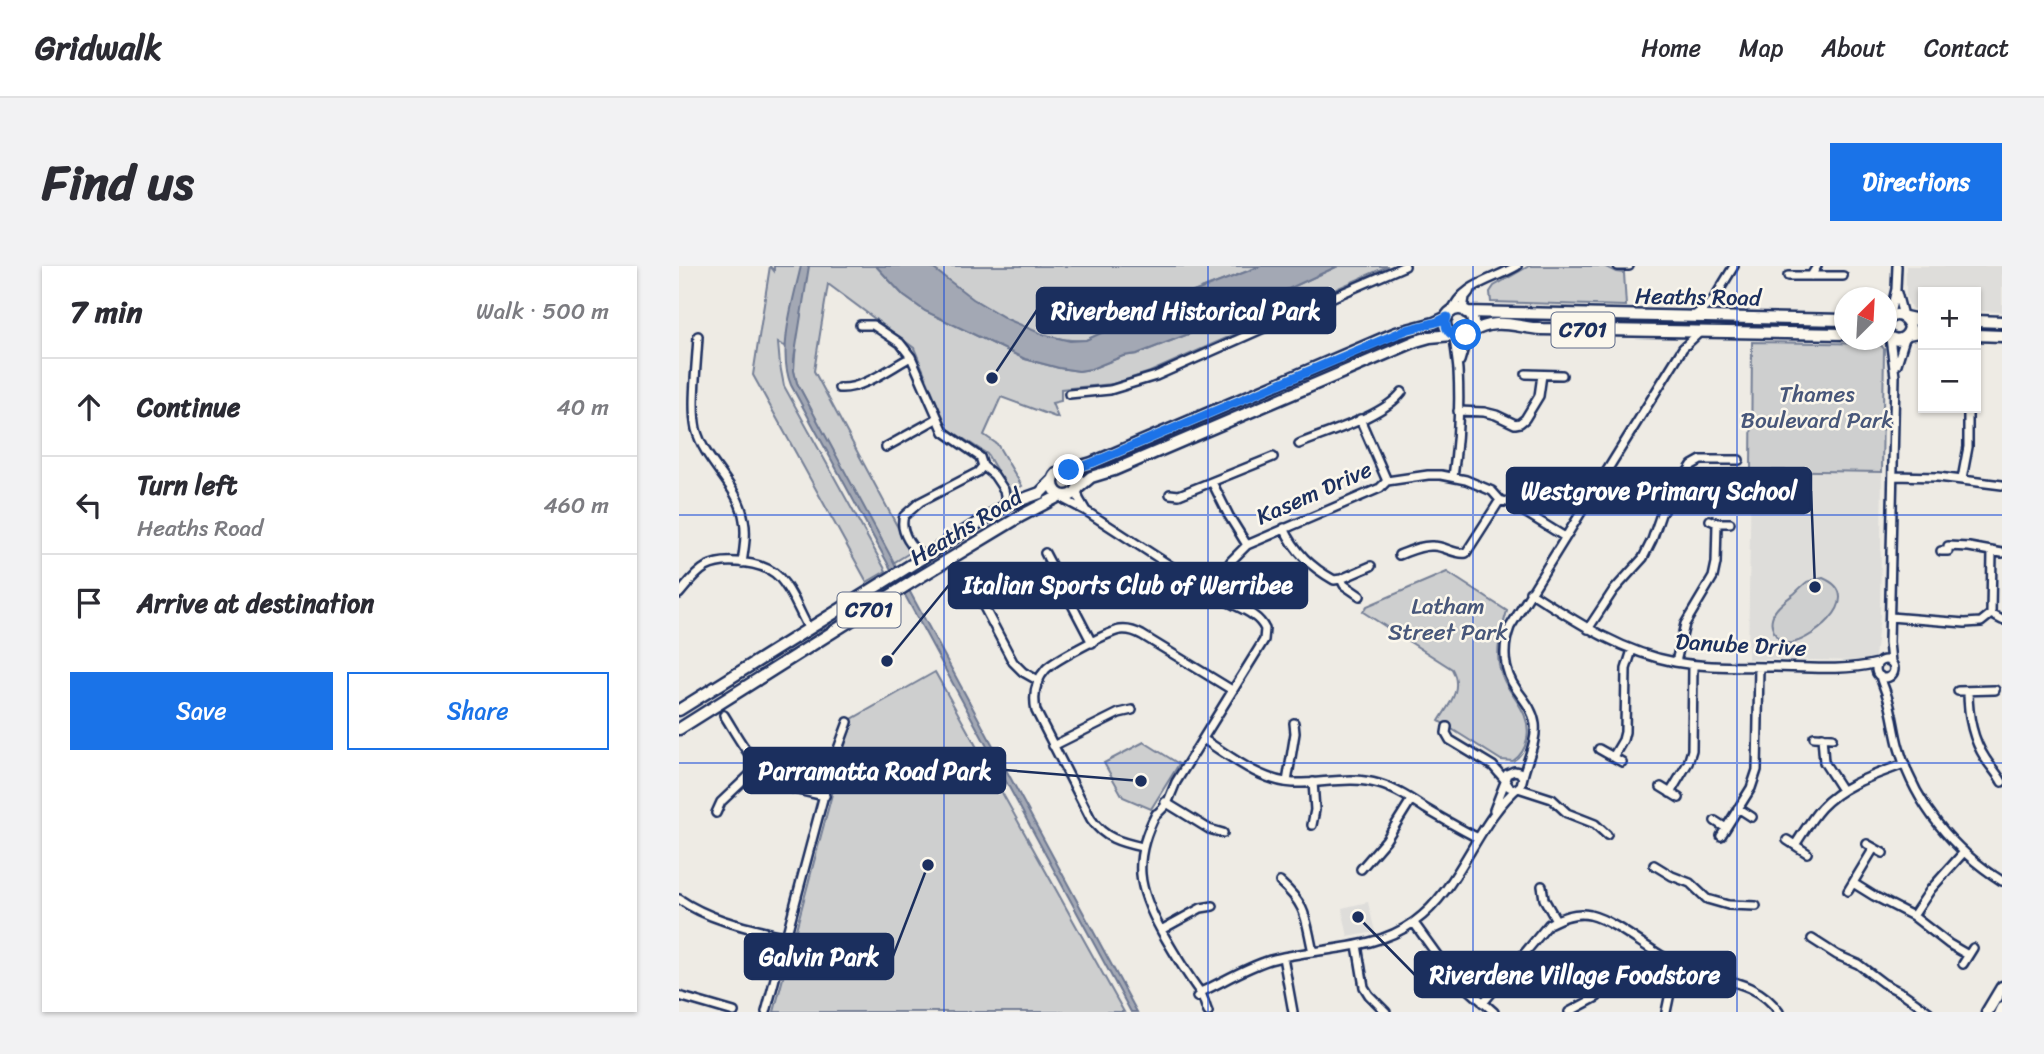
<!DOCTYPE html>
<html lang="en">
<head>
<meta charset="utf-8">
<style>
	body { margin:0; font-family:Sriracha,sans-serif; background:#f2f2f3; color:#2b2b33 }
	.controls { position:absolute; right:21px; top:21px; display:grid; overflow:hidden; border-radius:0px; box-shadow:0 2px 5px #0004 }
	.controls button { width:63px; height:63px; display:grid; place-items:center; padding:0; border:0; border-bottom:2px solid #e1e1e2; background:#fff; color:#2b2b33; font:35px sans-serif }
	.compass { position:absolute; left:1155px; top:21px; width:63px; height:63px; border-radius:50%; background:#fff; box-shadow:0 2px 5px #0004; rotate:24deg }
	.stop { position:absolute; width:21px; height:21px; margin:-16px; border:5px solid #1a73e8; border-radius:50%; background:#fff }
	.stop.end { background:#1a73e8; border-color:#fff; box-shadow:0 2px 7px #0008 }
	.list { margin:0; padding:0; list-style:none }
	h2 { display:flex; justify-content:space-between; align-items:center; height:91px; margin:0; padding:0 28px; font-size:30px }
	h2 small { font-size:23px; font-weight:400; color:#7c7c81 }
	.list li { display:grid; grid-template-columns:46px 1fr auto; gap:21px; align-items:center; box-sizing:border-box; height:98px; padding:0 28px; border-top:2px solid #e1e1e2 }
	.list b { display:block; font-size:26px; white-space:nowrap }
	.list p { margin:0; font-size:23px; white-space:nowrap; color:#7c7c81 }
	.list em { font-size:23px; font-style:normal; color:#7c7c81 }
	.actions { display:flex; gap:14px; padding:21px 28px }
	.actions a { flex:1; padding:16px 0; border:2px solid #1a73e8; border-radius:0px; text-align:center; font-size:24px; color:#1a73e8 }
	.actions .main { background:#1a73e8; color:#fff }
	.icon { flex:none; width:38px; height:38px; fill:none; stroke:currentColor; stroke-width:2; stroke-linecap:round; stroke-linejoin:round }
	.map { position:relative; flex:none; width:1323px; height:746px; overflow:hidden; border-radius:0px }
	header { display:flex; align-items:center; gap:42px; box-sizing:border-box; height:98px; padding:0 35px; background:#fff; border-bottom:2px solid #e1e1e2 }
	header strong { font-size:33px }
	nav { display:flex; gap:38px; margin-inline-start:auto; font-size:24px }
	.intro { display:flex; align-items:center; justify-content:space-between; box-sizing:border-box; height:168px; padding:0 42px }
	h1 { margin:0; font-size:49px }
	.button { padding:18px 32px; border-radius:0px; background:#1a73e8; color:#fff; font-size:24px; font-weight:700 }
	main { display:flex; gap:42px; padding:0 42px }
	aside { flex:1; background:#fff; border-radius:0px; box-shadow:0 2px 5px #0004 }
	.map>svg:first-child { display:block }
	.built { fill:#deddda }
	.green { fill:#cecfcf; stroke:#747f96; stroke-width:2 }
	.water { fill:#a3a8b4; stroke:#6d7892; stroke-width:2 }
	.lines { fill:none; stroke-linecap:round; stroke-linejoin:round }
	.minor-casing { stroke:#1b2f5e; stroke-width:12 }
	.major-casing { stroke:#1b2f5e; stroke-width:15 }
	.minor { stroke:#fbf7ec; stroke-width:7 }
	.major { stroke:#fbf7ec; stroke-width:10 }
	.route { stroke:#1a73e8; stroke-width:9 }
	.grid { fill:none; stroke:#1d4ed8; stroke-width:2; stroke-opacity:0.55 }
	.labels { text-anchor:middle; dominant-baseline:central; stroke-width:5; stroke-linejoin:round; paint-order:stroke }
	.shield { fill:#fbf7ec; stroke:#5e6b89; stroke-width:2 }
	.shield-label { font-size:21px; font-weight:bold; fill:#1b2f5e }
	.street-label { font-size:23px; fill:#1b2f5e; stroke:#fbf7ec }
	.park-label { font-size:23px; fill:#48577a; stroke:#fbf7ec }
	.leader { fill:none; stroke:#1b2f5e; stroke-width:2.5 }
	.callout-dot { fill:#1b2f5e; stroke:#fbf7ec; stroke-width:2.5 }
	.callout { fill:#1b2f5e; stroke:#1b2f5e; stroke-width:2.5 }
	.callout-label { font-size:24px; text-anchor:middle; font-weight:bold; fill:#fff }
</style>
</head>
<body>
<header>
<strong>Gridwalk</strong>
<nav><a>Home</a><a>Map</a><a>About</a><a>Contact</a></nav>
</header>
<div class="intro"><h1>Find us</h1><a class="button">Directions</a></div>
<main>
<aside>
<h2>7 min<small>Walk · 500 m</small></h2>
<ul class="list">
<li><svg class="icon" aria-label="ahead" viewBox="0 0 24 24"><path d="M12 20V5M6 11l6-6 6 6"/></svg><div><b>Continue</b></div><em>40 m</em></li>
<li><svg class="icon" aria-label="left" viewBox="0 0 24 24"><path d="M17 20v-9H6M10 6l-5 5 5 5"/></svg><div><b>Turn left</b><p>Heaths Road</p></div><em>460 m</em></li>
<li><svg class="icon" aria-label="arrive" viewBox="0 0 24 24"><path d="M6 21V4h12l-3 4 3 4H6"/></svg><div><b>Arrive at destination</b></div></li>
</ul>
<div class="actions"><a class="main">Save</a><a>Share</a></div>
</aside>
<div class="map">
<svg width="1323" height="746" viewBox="0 0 1323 746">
	<rect width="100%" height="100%" fill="#eeebe4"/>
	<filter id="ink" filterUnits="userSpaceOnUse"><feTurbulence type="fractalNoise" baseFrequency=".0143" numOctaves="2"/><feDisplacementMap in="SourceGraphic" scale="14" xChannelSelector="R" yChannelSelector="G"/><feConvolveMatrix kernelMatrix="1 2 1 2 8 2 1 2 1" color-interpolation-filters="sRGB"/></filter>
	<g filter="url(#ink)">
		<path class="built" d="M1227,0H1323V46L1297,45V26H1244V44L1233,43L1227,32Z
			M1072,204L1203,206L1201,350L1196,391L1191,395L1069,393Z
			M689,636L696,666L669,671L663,642Z"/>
		<path class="green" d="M91,0L95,5V0H197L225,30L246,45L346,93L380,102L400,105L412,103L444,90L458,88L525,62L659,0H709L471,106L434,118L382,123V135L373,137L379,152L322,131L305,169L318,178L343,220L331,227L308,188L268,162L235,82L149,18L135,105L232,286L214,297L118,117L115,105L117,75L105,80L99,77L101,99L105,120L207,305L188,316L74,109Z
			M251,0H582L499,32L407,74C355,78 288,34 251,0Z
			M850,0H925L937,6L945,7L947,40L812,36L811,26L815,20Z
			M1073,76L1201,78L1205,83L1203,206L1072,204Z
			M768,306L828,345C823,363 817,380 820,399C824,427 854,442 848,473C846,483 842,490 834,495L822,494L760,455C771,437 784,423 773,403L684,346L688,340Z
			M1144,312C1192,332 1125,381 1107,377C1102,375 1097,371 1095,366C1086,348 1103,337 1116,327C1119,324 1124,319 1128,316C1133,314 1139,313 1144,312Z
			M256,406L445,746H95L173,453Z
			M465,476L500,498L472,543L444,531L425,497Z"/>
		<path class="water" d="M122,0H130L115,93V105L118,117L458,746H452L112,119C98,85 114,35 122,0Z
			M197,0H251L294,33L328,53L363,68L391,75L407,74L499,32L582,0H659L525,62L458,88L444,90L412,103L400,105L380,102L346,93L246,45L225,30Z"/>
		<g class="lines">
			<g class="minor-casing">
				<path id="minor" d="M939,0H950
					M1109,10H1164
					M1132,10L1138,0
					M1218,27L1224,50
					M784,44L786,31L790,26
					M772,47C782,18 814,14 838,0
					M1015,50L1033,36L1055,0
					M1210,52L1217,23L1218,0
					M181,59H194L221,77L232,91L265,166L301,191L304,200L315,209L325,224L328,239
					M19,70C18,95 12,140 17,163C26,197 60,219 65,254C68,268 65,283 63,297
					M1211,72L1216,110L1210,376L1212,396
					M781,95L789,68
					M1218,98L1226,72
					M847,108L883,109
					M160,122C183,124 211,102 232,91
					M390,128L431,124L477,110L585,62L602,57L617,47L726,0
					M779,145L805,146L817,149L836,158L841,157L846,153L860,130L863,109
					M681,153L708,215
					M620,178C649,166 705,150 723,126
					M207,181L259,152
					M1214,210L1259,211L1323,219
					M774,211C779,176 781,140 779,104C778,93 776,82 775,70
					M1283,213L1289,181V142
					M533,216L550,250L568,279
					M398,224L400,233L407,245
					M491,228L500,229L594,191
					M384,230L386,234L407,245L524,321C531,323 534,326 539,330C554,341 578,345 586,363L585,374L497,516L488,538L476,550
					M1031,254L1038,257H1051
					M605,262C616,286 632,301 655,314L662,313L692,300
					M1262,285H1269V280L1290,281L1323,287
					M366,287L413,377
					M720,289C731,285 742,279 754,280C766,280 776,289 787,287L821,234
					M248,290C233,287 220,264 225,250L241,236L299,206L304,200
					M662,313L665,319L681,330
					M533,324L552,295L568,279L701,222L708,215L749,209H762L787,214L813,225L821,234L831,237L886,271
					M297,326L334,396L344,406L360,415
					M851,326C896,355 942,386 996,396C1029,402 1063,400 1097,401C1131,402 1166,405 1199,397
					M0,328C8,319 16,307 27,301C45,291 86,296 100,311C114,326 120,346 130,363
					M1312,348L1313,285
					M1211,351L1286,357L1302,356L1312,348L1323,354
					M909,363L934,325L964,292L973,274L982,248L1013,199L1022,194H1060
					M1197 403a9 9 0 1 1 18 0a9 9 0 1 1-18 0Z
					M997,396L1006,358L1034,311L1037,297L1038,257
					M1201,410C1203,417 1206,423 1208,430C1214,447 1215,465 1220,482C1236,538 1274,584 1323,615
					M1279,425L1316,424
					M1289,425C1289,449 1293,472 1306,492C1311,500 1318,507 1323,516
					M45,449C62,476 77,507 107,520C119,525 133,527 146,530
					M768,461L767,467L771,474L814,500L826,514
					M1135,471L1153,472
					M1143,471L1145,496L1163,524
					M524,473C551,490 581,515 614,517C643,518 672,509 700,518C717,523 732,533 747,543C764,553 781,563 799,572
					M374,480L440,447L453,444
					M920,483L943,496
					M934,491L944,474L946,466L947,403L953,384
					M844,511C848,493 858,476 856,458C854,444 846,435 838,424C824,405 823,382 831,361L1004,82L1021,66
					M608,516L616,467L615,457
					M982,521L1000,532
					M839,522L873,533L888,547L916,558L928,569
					M991,527L1009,497L1013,484L1014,399
					M486,536L530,563L544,567
					M1059,542L1073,551
					M815,544L826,516
					M37,547L42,536L80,500
					M477,548C453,594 459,623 483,666C495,687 507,707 521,726C525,732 526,740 529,746
					M1036,555L1047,562
					M633,559L636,544L634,516
					M1042,570L1072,522L1078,504L1080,401
					M1108,574L1128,587
					M1188,578L1204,587
					M1116,579C1124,567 1132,553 1142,542C1164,518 1196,509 1225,498
					M463,581C441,576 425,572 412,553L357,445C354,430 356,415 367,403C376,394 429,366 441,364C449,363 456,365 463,369L553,424
					M975,599L993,610L1011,617L1028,633L1049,639L1077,640
					M682,603L707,574L732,534
					M601,616C629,641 626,652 634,686
					M1174,617L1195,630L1234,650L1270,678L1289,689
					M863,620L865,633L877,654
					M1169,625L1195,582
					M0,633C32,655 70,662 107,671
					M1234,650L1252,623L1285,586
					M735,657L771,707L815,746
					M482,664L522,642L534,640
					M1133,673L1158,689L1179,698L1204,717L1225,728L1250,746
					M678,679L685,721L690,729L707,746
					M604,691L614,746
					M1284,698L1294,682
					M0,730L55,746
					M518,731L524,725C545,715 568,701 591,694C638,681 694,686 735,656C783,622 797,555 842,519L844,511L840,506L835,505L828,508L826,514L830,521L835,523
					M804,737L870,658C883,651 896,646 911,649C936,655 971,685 995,697C1031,716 1074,709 1100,746
					M87,746L153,499L169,456
					M890,746L918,731
					M987,746L991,727L1002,700"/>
			</g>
			<g class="major-casing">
				<path id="major" d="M766 57a14 14 0 1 1 28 0a14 14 0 1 1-28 0Z
					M787,46L1166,54
					M1226,51L1244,55
					M1208,54C1216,45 1227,49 1231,61C1229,73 1217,78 1208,69
					M1297,55L1323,56
					M790,67C818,51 832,60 862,63L1166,68
					M1229,68L1244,65
					M1297,69L1323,70
					M374 217a13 13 0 1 1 26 0a13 13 0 1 1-26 0Z
					M389,204L413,197L717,67L755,57L768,51
					M399,222L412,211L435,204L737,75L751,71L773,69
					M0,444L328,239L361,227L374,214
					M0,463L236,314L342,250L382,229
					M1308,746L1323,721
					M1321,746L1323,742"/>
			</g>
			<use href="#minor" class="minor"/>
			<use href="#major" class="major"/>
		</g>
	</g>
	<g class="lines" filter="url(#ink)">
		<path class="route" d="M390,204L413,197L727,64L758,56L768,51C764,64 773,74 787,69"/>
	</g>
	<path class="grid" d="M265,0V746M529,0V746M794,0V746M1058,0V746M0,249H1323M0,497H1323"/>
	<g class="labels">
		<g class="shield">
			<rect x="872.5" y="46.5" width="63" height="35" rx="5"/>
			<rect x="158.5" y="326.5" width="63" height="35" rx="5"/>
		</g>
		<g class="shield-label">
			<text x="904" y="64">C701</text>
			<text x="190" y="344">C701</text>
		</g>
		<g class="street-label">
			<text transform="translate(1019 31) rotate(1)">Heaths Road</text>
			<text transform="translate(635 227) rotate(-24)">Kasem Drive</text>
			<text transform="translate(287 261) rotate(-31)">Heaths Road</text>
			<text transform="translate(1062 379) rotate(3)">Danube Drive</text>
		</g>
		<g class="park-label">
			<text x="1138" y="128">Thames<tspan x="1138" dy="26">Boulevard Park</tspan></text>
			<text x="769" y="340">Latham<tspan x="769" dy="26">Street Park</tspan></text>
		</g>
	</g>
	<path class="leader" d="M313 112L358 44M1136 321L1132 225M208 395L270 319M462 515L326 504M249 599L214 690M679 651L736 709"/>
	<g class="callout-dot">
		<circle cx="313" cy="112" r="7"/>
		<circle cx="1136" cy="321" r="7"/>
		<circle cx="208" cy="395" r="7"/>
		<circle cx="462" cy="515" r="7"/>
		<circle cx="249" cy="599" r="7"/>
		<circle cx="679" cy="651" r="7"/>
	</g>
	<g class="callout">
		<rect x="358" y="22" width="298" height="45" rx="7"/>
		<rect x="828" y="202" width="304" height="45" rx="7"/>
		<rect x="270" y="297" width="358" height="45" rx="7"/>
		<rect x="65" y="482" width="261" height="45" rx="7"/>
		<rect x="66" y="668" width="148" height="45" rx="7"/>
		<rect x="736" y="686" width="320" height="45" rx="7"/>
	</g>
	<g class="callout-label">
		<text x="507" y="53">Riverbend Historical Park</text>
		<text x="980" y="233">Westgrove Primary School</text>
		<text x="449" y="327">Italian Sports Club of Werribee</text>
		<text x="196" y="513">Parramatta Road Park</text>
		<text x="140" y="699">Galvin Park</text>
		<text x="896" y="717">Riverdene Village Foodstore</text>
	</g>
</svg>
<div class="controls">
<button>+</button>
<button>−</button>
</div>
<svg class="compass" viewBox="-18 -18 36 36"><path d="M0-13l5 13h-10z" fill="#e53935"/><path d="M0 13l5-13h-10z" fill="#7c7c81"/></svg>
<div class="stop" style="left:787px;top:69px"></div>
<div class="stop end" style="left:390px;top:204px"></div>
</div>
</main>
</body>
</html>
